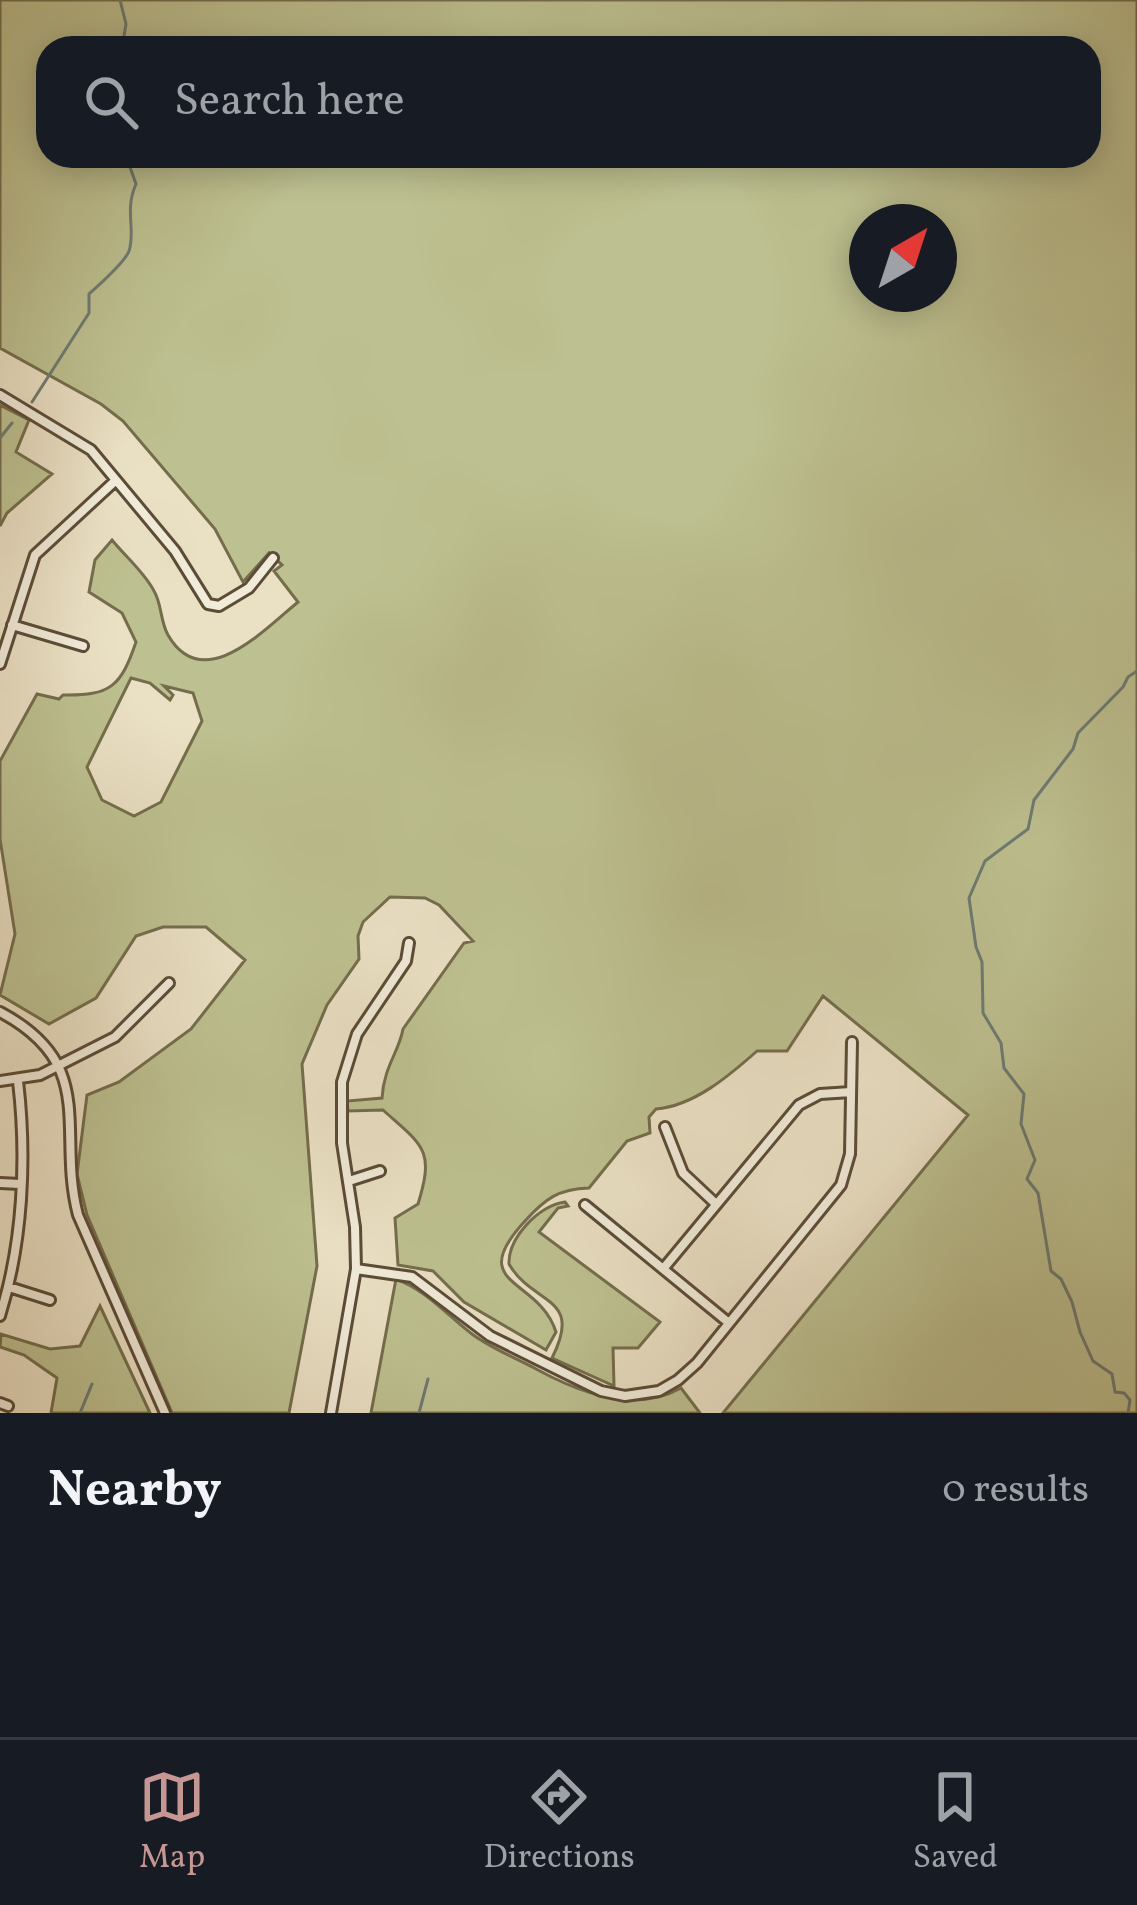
<!DOCTYPE html>
<html lang="en">
<head>
<meta charset="utf-8">
<style>
	body { margin:0; font-family:Vollkorn,serif; background:#242831; color:#f1f3f6 }
	.compass { position:absolute; left:849px; top:204px; width:108px; height:108px; border-radius:50%; background:#171b24; box-shadow:0 6px 30px #0003; rotate:39deg }
	.list { margin:0; padding:0; list-style:none }
	h2 { display:flex; justify-content:space-between; align-items:center; height:156px; margin:0; padding:0 48px; font-size:51px }
	h2 small { font-size:39px; font-weight:400; color:#9ea1a6 }
	.icon { flex:none; width:66px; height:66px; fill:none; stroke:currentColor; stroke-width:2; stroke-linecap:round; stroke-linejoin:round }
	.map { position:relative; flex:none; width:1137px; height:1413px; overflow:hidden }
	.search { position:absolute; background:#171b24; box-shadow:0 6px 30px #0003; left:36px; right:36px; top:36px; height:132px; display:flex; align-items:center; gap:30px; box-sizing:border-box; padding:0 42px; border-radius:36px; color:#9ea1a6; font-size:45px }
	.sheet { height:324px; background:#171b24 }
	nav { display:flex; justify-content:space-around; align-items:center; box-sizing:border-box; height:168px; border-top:3px solid #363941; background:#171b24; font-size:33px; color:#9ea1a6 }
	nav a { display:grid; justify-items:center; gap:6px }
	nav .on { color:#c59692 }
	.map>svg:first-child { display:block }
	.green { fill:#bdc090; stroke:#746d4c; stroke-width:3; fill-rule:evenodd }
	.lines { fill:none; stroke-linecap:round; stroke-linejoin:round }
	.stream { stroke:#6d7b73; stroke-width:3 }
	.minor-casing { stroke:#5b4c37; stroke-width:14 }
	.minor { stroke:#f1ebd9; stroke-width:8 }
</style>
</head>
<body>
<div class="map">
<svg width="1137" height="1413" viewBox="0 0 1137 1413">
	<rect width="100%" height="100%" fill="#eae0c4"/>
	<filter id="stains"><feTurbulence type="fractalNoise" baseFrequency=".00167" numOctaves="4"/><feColorMatrix values="0 0 0 0 .2 0 0 0 0 .09 0 0 0 0 .02 0 0 0 .5 -.17"/></filter>
	<radialGradient id="worn" r=".72"><stop offset=".6" stop-color="#630" stop-opacity="0"/><stop offset="1" stop-color="#630" stop-opacity=".3"/></radialGradient>
	<path class="green" d="M0,0H1137V1413H723L968,1115L823,996L787,1051H757C730,1075 694,1106 656,1109L649,1117L650,1133L627,1141L589,1188C558,1189 545,1199 525,1221C464,1287 539,1277 556,1332L546,1350L464,1302L433,1271L398,1265L395,1218L418,1204C435,1149 423,1146 383,1110L348,1111L347,1101L382,1098C384,1066 399,1052 403,1029L464,943L473,941L439,905L425,898L390,897L363,922L358,936L359,959L327,1005L302,1064L317,1266L289,1413H172L87,1215L77,1174L87,1095L119,1082L191,1029L245,960L206,927H163L136,936L96,998L49,1024L0,995L15,934L0,839V761L37,694L59,699L63,695C111,696 121,686 136,642L122,613L89,592L95,560L112,540C125,556 145,573 154,591C162,604 160,621 168,635C203,696 265,629 298,602L274,571L282,565L269,553L243,582L215,529L123,421L101,404L0,348ZM48,48H1089V156H48ZM867,222H939V294H867ZM131,678L150,683L170,700L173,695L164,686L193,693L202,721L161,802L134,816L102,800L87,767Z
		M0,405L29,420L16,452L52,474L7,513L0,526Z
		M565,1202L568,1206L558,1208L539,1232L660,1322L638,1348H613L614,1386L552,1358C584,1295 533,1306 509,1264C508,1238 539,1205 565,1202Z
		M396,1279C426,1290 447,1315 472,1334C492,1349 516,1358 538,1370C582,1394 637,1413 681,1388L700,1413H371Z
		M100,1306L150,1413H51L57,1378L24,1355L0,1347L1,1334L50,1349L80,1346Z"/>
	<g class="lines">
		<path class="stream" d="M120,0L126,24L122,48
			M32,402L89,313V294C99,285 125,262 129,251C136,230 124,211 136,184L126,156
			M0,438L12,423
			M80,1413L92,1384
			M419,1413L428,1379
			M1128,1413L1130,1400L1124,1393L1115,1392L1112,1374L1093,1361L1080,1332L1072,1302L1061,1279L1051,1271L1038,1193L1027,1179L1035,1160L1021,1124L1024,1094L1004,1068L1001,1043L983,1013L982,962L976,947L969,898L985,861L1028,829L1034,800L1073,749L1078,733L1123,687L1128,677L1137,671"/>
		<g class="minor-casing">
			<path id="minor" d="M0,395L91,450L175,551L208,604L219,606L249,588L273,558
				M12,625L83,646
				M0,664L35,555L115,481
				M0,1012C100,1065 56,1131 78,1215L165,1413
				M0,1081L40,1075L115,1037L169,983
				M665,1127L683,1173L716,1204
				M349,1181L380,1171
				M0,1183L20,1184
				M585,1205L729,1323
				M356,1269L412,1277L490,1336L601,1391L625,1396L659,1391L678,1380L697,1363L841,1185L850,1154L852,1042
				M663,1269L799,1105L820,1094L851,1092
				M9,1287L50,1300
				M0,1316C23,1242 27,1158 18,1081
				M0,1403L8,1406
				M331,1413L356,1269L355,1227L342,1143V1082L357,1034L406,961L409,943"/>
		</g>
		<use href="#minor" class="minor"/>
	</g>
	<rect width="100%" height="100%" filter="url(#stains)"/>
	<rect width="100%" height="100%" fill="url(#worn)"/>
</svg>
<svg class="compass" viewBox="-18 -18 36 36"><path d="M0-13l5 13h-10z" fill="#e53935"/><path d="M0 13l5-13h-10z" fill="#9ea1a6"/></svg>
<div class="search"><svg class="icon" aria-label="search" viewBox="0 0 24 24"><circle cx="10" cy="10" r="6"/><path d="M15 15l6 6"/></svg>Search here</div>
</div>
<section class="sheet">
<h2>Nearby<small>0 results</small></h2>
<ul class="list">
</ul>
</section>
<nav>
<a class="on"><svg class="icon" aria-label="map" viewBox="0 0 24 24"><path d="M3 6l6-2 6 2 6-2v14l-6 2-6-2-6 2zM9 4v14M15 6v14"/></svg>Map</a>
<a><svg class="icon" aria-label="directions" viewBox="0 0 24 24"><path d="M12 3l9 9-9 9-9-9zM9 14v-3h6M13 9l2 2-2 2"/></svg>Directions</a>
<a><svg class="icon" aria-label="saved" viewBox="0 0 24 24"><path d="M7 4h10v16l-5-4-5 4z"/></svg>Saved</a>
</nav>
</body>
</html>
